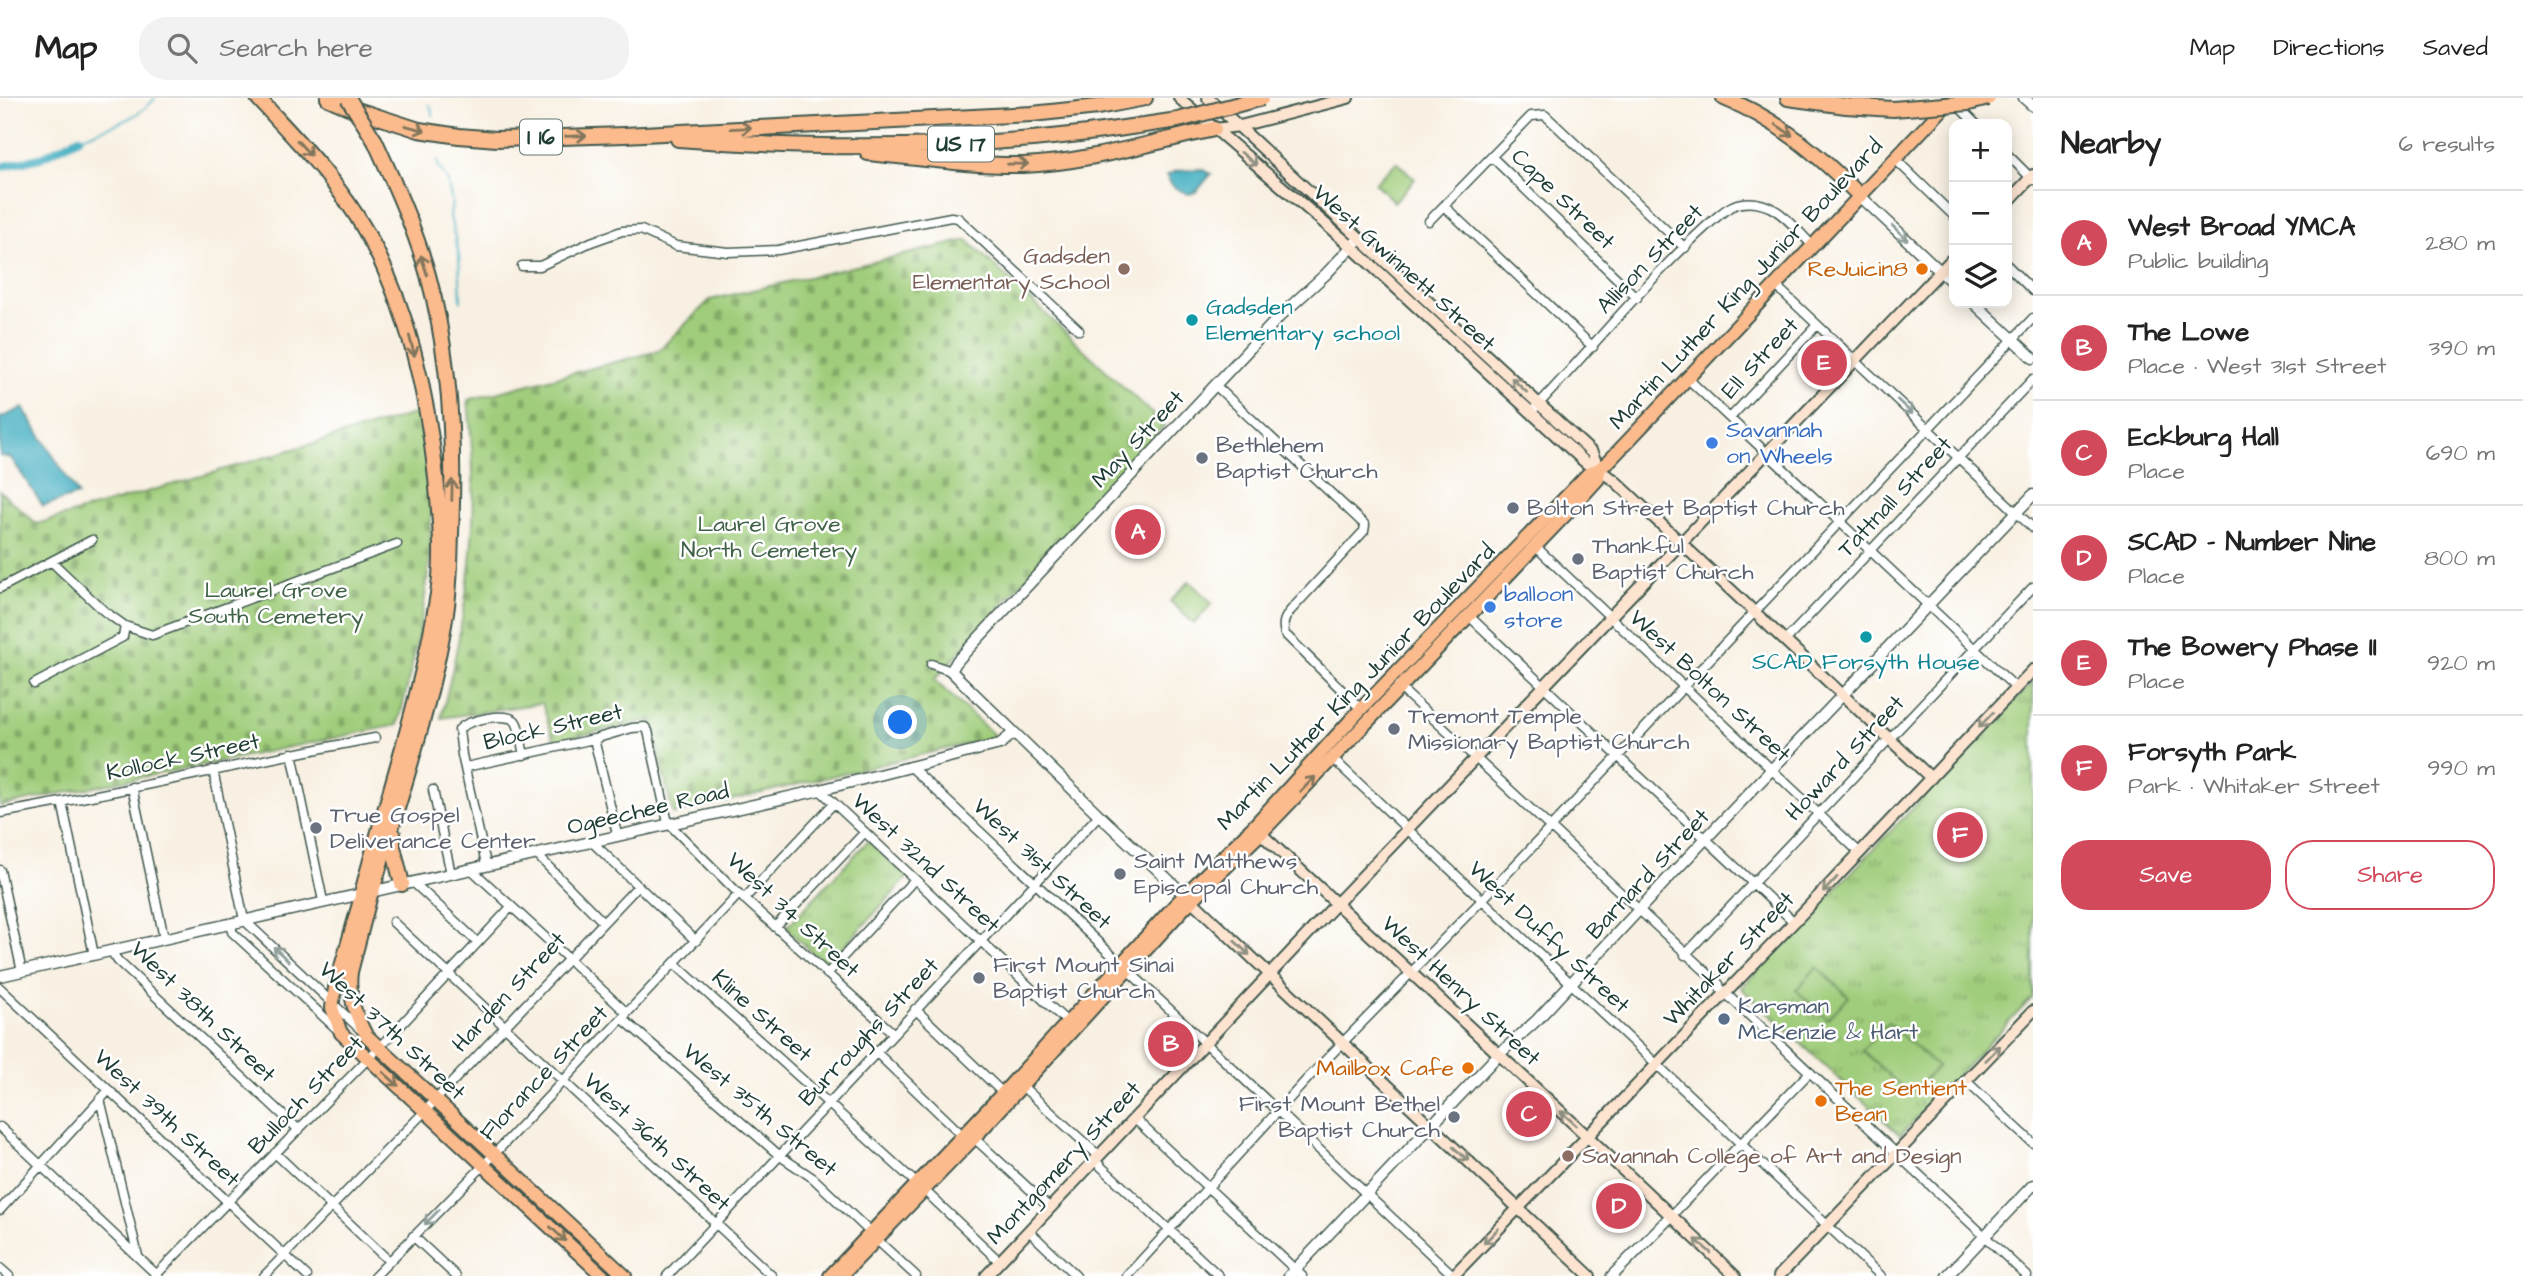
<!DOCTYPE html>
<html lang="en">
<head>
<meta charset="utf-8">
<style>
	body { margin:0; font-family:"Architects Daughter",sans-serif; background:#f2f2f2; color:#222 }
	.controls { position:absolute; right:21px; top:21px; display:grid; overflow:hidden; border-radius:14px; box-shadow:0 4px 18px #0003 }
	.controls button { width:63px; height:63px; display:grid; place-items:center; padding:0; border:0; border-bottom:2px solid #e0e0e0; background:#fff; color:#222; font:35px sans-serif }
	.you { position:absolute; left:901px; top:625px; width:24px; height:24px; margin:-18px; border:5px solid #fff; border-radius:50%; background:#1a73e8; box-shadow:0 0 0 10px #1a73e833 }
	.badge { display:grid; place-items:center; width:46px; height:46px; border-radius:50%; background:#d1495b; color:#fff; font-size:23px; font-weight:700 }
	.pin { position:absolute; translate:-50% -50%; border:4px solid #fff; box-shadow:0 2px 7px #0006 }
	.list { margin:0; padding:0; list-style:none }
	h2 { display:flex; justify-content:space-between; align-items:center; height:91px; margin:0; padding:0 28px; font-size:30px }
	h2 small { font-size:23px; font-weight:400; color:#767676 }
	.list li { display:grid; grid-template-columns:46px 1fr auto; gap:21px; align-items:center; box-sizing:border-box; height:105px; padding:0 28px; border-top:2px solid #e0e0e0 }
	.list b { display:block; font-size:26px; white-space:nowrap }
	.list p { margin:0; font-size:23px; white-space:nowrap; color:#767676 }
	.list em { font-size:23px; font-style:normal; color:#767676 }
	.actions { display:flex; gap:14px; padding:21px 28px }
	.actions a { flex:1; padding:16px 0; border:2px solid #d1495b; border-radius:28px; text-align:center; font-size:24px; color:#d1495b }
	.actions .main { background:#d1495b; color:#fff }
	.icon { flex:none; width:38px; height:38px; fill:none; stroke:currentColor; stroke-width:2; stroke-linecap:round; stroke-linejoin:round }
	.map { position:relative; flex:none; width:2033px; height:1178px; overflow:hidden }
	header { display:flex; align-items:center; gap:42px; box-sizing:border-box; height:98px; padding:0 35px; background:#fff; border-bottom:2px solid #e0e0e0 }
	header strong { font-size:33px }
	nav { display:flex; gap:38px; margin-inline-start:auto; font-size:24px }
	.search { width:490px; height:63px; background:#f2f2f2; display:flex; align-items:center; gap:18px; box-sizing:border-box; padding:0 24px; border-radius:28px; color:#767676; font-size:26px }
	main { display:flex }
	aside { flex:1; background:#fff }
	.map>svg:first-child { display:block }
	.cemetery { fill:url(#cemetery-stones); stroke:#608558; stroke-width:2 }
	.park { fill:url(#park-tufts); stroke:#608558; stroke-width:2 }
	.garden { fill:#a0cd7b; stroke:#608558; stroke-width:2 }
	.water { fill:#42aec1; stroke:#30767a; stroke-width:2 }
	.lines { fill:none; stroke-linecap:round; stroke-linejoin:round }
	.stream { stroke:#42aec1; stroke-width:2 }
	.canal { stroke:#42aec1; stroke-width:8 }
	.minor-casing { stroke:#40584e; stroke-width:11 }
	.tertiary-casing { stroke:#40584e; stroke-width:13 }
	.secondary-casing { stroke:#40584e; stroke-width:14 }
	.primary-casing { stroke:#40584e; stroke-width:16 }
	.motorway-casing { stroke:#40584e; stroke-width:18 }
	.minor { stroke:#fff; stroke-width:8 }
	.tertiary { stroke:#fff; stroke-width:10 }
	.secondary { stroke:#fde4d1; stroke-width:10 }
	.primary { stroke:#fbbb8d; stroke-width:12 }
	.motorway { stroke:#fbbb8d; stroke-width:14 }
	.motorway-bridge-casing { stroke:#40584e; stroke-width:18; stroke-linecap:butt }
	.motorway-bridge { stroke:#fbbb8d; stroke-width:14 }
	.oneway { stroke:#82765c }
	.oneway2 { stroke:#8e9082 }
	.oneway3 { stroke:#8f9e9a }
	.education-dot { fill:#8d6e63; stroke:#fff; stroke-width:2.5 }
	.food-dot { fill:#e8710a; stroke:#fff; stroke-width:2.5 }
	.culture-dot { fill:#0f9aa8; stroke:#fff; stroke-width:2.5 }
	.shop-dot { fill:#3f7fe0; stroke:#fff; stroke-width:2.5 }
	.worship-dot { fill:#6b7280; stroke:#fff; stroke-width:2.5 }
	.service-dot { fill:#5c6f8a; stroke:#fff; stroke-width:2.5 }
	.labels { text-anchor:middle; dominant-baseline:central; stroke-width:5; stroke-linejoin:round; paint-order:stroke }
	.shield { fill:#fff; stroke:#627771; stroke-width:2 }
	.shield-label { font-size:21px; font-weight:bold; fill:#1f3d34 }
	.street-label { font-size:23px; fill:#1f3d34; stroke:#fff }
	.education-label { font-size:23px; fill:#785e54; stroke:#fff; text-anchor:end }
	.food-label { font-size:23px; fill:#c56008; stroke:#fff; text-anchor:end }
	.culture-label { font-size:23px; fill:#0d838f; stroke:#fff; text-anchor:start }
	.shop-label { font-size:23px; fill:#366cbe; stroke:#fff; text-anchor:start }
	.worship-label { font-size:23px; fill:#5b616d; stroke:#fff; text-anchor:start }
	.park-label { font-size:23px; fill:#3f6146; stroke:#fff }
	.service-label { font-size:23px; fill:#4e5e75; stroke:#fff; text-anchor:start }
</style>
</head>
<body>
<header>
<strong>Map</strong>
<div class="search"><svg class="icon" aria-label="search" viewBox="0 0 24 24"><circle cx="10" cy="10" r="6"/><path d="M15 15l6 6"/></svg>Search here</div>
<nav><a>Map</a><a>Directions</a><a>Saved</a></nav>
</header>
<main>
<div class="map">
<svg width="2033" height="1178" viewBox="0 0 2033 1178">
	<defs>
		<pattern id="cemetery-stones" width="16" height="16" patternUnits="userSpaceOnUse" patternTransform="scale(1.75)"><rect width="16" height="16" fill="#a0cd7b"/><path d="M2 7V4a2 2 0 0 1 4 0v3zM10 15v-3a2 2 0 0 1 4 0v3z" fill="#82a866"/></pattern>
		<pattern id="park-tufts" width="24" height="20" patternUnits="userSpaceOnUse" patternTransform="scale(1.75)"><rect width="24" height="20" fill="#a0cd7b"/><path d="M3 7l-1-3M5 7V3M7 7l1-3M15 17l-1-3M17 17v-4M19 17l1-3" fill="none" stroke="#82a866"/></pattern>
	</defs>
	<rect width="100%" height="100%" fill="#fff"/>
	<filter id="ink" filterUnits="userSpaceOnUse"><feTurbulence type="fractalNoise" baseFrequency=".0143" numOctaves="2"/><feDisplacementMap in="SourceGraphic" scale="14" xChannelSelector="R" yChannelSelector="G"/><feConvolveMatrix kernelMatrix="1 2 1 2 8 2 1 2 1" color-interpolation-filters="sRGB"/></filter>
	<filter id="wash" filterUnits="userSpaceOnUse"><feTurbulence type="fractalNoise" baseFrequency=".00686" numOctaves="4" result="noise"/><feDisplacementMap in="SourceGraphic" scale="28" xChannelSelector="R" yChannelSelector="G"/><feGaussianBlur stdDeviation="1.57" result="paint"/><feColorMatrix in="noise" values="0 0 0 0 0 0 0 0 0 0 0 0 0 0 0 0 0 1.4 0 .05"/><feComposite in="paint" operator="in"/></filter>
	<g filter="url(#wash)">
		<rect width="100%" height="100%" fill="#f8f0e2"/>
		<path class="cemetery" d="M967,142L1164,327L934,582L996,639L673,716L651,622L554,643L542,605L441,620C457,557 470,491 473,425C475,384 472,343 468,302L658,253L710,202Z
			M417,315C422,339 428,364 430,389C436,470 417,549 398,627L0,708V393L37,426Z"/>
		<path class="park" d="M2033,584V899L1900,1037L1741,890Z
			M868,743L908,779L826,868L786,830Z"/>
		<path class="garden" d="M1397,64L1415,81L1394,104L1375,85Z
			M1189,483L1212,505L1194,526L1170,503Z
			M1817,869L1849,899L1827,921L1796,892Z
			M1888,924L1937,969L1910,997L1862,952Z"/>
		<path class="water" d="M1201,71L1211,76L1196,94L1189,96C1178,92 1170,89 1167,77L1177,73Z
			M23,310L78,397L43,408L11,360L0,358V320Z"/>
		<g class="lines">
			<path class="stream" d="M430,7L433,18
				M79,40C103,30 139,22 155,0
				M437,62L439,70L447,81L452,105L450,118L459,157L461,204"/>
			<path class="canal" d="M0,69L40,60L79,40"/>
		</g>
	</g>
	<g filter="url(#ink)">
		<g class="lines">
			<g class="minor-casing">
				<path id="minor" d="M1956,6L1976,26
					M2007,56L2033,82
					M1492,59L1637,200
					M1894,60L1954,118
					M1444,108L1593,249
					M1429,123L1531,18L1545,17L1685,150
					M2007,167L2033,193
					M522,168H540L591,144L622,133L641,132L676,148L728,154L778,152L951,119L958,120L1079,232
					M1774,186L2033,430
					M1686,279L2016,590
					M1215,287L1365,427L1364,433L1291,512C1284,521 1282,525 1285,536L1361,611
					M1535,310C1596,246 1653,174 1719,117C1726,111 1733,106 1742,105C1775,101 1791,126 1812,147
					M1730,320L1817,227
					M1535,448L1860,755
					M52,464L104,513L125,528L152,537L397,446
					M0,490L92,442
					M1468,517L1794,824
					M1785,543L2033,281
					M931,566L951,573
					M34,586L123,539L125,528
					M1398,588L1719,886L1720,890L2027,1178
					M594,641L617,736
					M292,655L323,803
					M1332,660L1881,1178
					M910,668L1454,1178
					M466,669L594,641L632,630L645,629L648,633L668,725L739,796L893,935
					M213,672L244,822L360,931
					M132,689L164,840
					M433,692L451,776
					M820,692L1067,924
					M62,704L94,857
					M0,715C126,694 249,663 375,640
					M591,743L696,843
					M536,756L603,824
					M486,766L462,657L459,632C464,622 509,613 516,624C521,632 521,647 524,657
					M471,771L627,915
					M0,772L22,874
					M413,784L473,840
					M744,801L834,705
					M393,824L772,1178
					M232,825V834L339,933
					M775,829L865,734
					M111,853L118,863L299,1032
					M1685,857L2033,489
					M674,865L916,1085
					M827,876L915,781
					M0,890L307,1178
					M915,911L1003,995
					M622,920L780,1058L813,1080L871,1135
					M876,954L962,1037
					M1966,983L2033,1045
					M1022,988L1099,1058
					M100,1001L138,1158
					M1135,1021L1302,1178
					M0,1029L158,1178
					M974,1040L1050,1110
					M275,1055L389,1163
					M1095,1063L1219,1178
					M924,1092L1000,1164
					M0,1112L109,992
					M1670,1119L1810,974
					M1029,1133L1076,1178
					M413,1138L456,1178
					M877,1142L916,1178
					M0,1170L9,1178
					M155,1178L401,927L511,809
					M264,1178L426,1012L637,789
					M375,1178L484,1067L739,796
					M667,1178L1099,717
					M1127,1178L1310,978L1482,802L2033,220"/>
			</g>
			<g class="tertiary-casing">
				<path id="tertiary" d="M2024,0L2033,8
					M1859,97L1954,186
					M1974,205L2033,260
					M1189,801L1099,717L951,573L957,563L1280,218L1326,176L1356,144
					M0,878L820,692L1000,646L1014,635
					M1289,1178L1498,957L1537,922L1674,774L2033,397
					M1612,1178L1670,1119
					M1947,1178L2033,1087"/>
			</g>
			<g class="secondary-casing">
				<path id="secondary" d="M1179,0L1352,149L1586,365L1613,381L1931,680
					M1208,0L1592,355L1599,371
					M1214,31L1240,28L1348,0
					M2007,105L2033,77
					M1256,731L1587,1038L1735,1178
					M1192,803L1590,1178
					M986,1178L1337,805L1954,159
					M1453,1178L1794,824L2033,572
					M1779,1178L2033,913"/>
			</g>
			<g class="primary-casing">
				<path id="primary" d="M372,793L351,874C348,898 355,916 366,937L625,1178
					M362,795L335,890L332,910L341,935L603,1178
					M830,1178L1003,995L1177,805L1253,729L1361,611L1588,376L1599,371L1609,363L1950,3
					M841,1178L974,1040L1184,810L1261,735L1569,413L1598,381L1599,371"/>
			</g>
			<g class="motorway-casing">
				<path id="motorway" d="M258,0C296,42 337,82 365,132C408,207 427,294 436,380C440,419 444,458 438,496C422,598 388,696 362,795
					M328,0L351,10L419,32L459,38L497,41L624,37L1032,16L1098,9L1145,0
					M1724,0C1777,21 1819,57 1859,97
					M1788,0L1846,8L1893,11
					M678,41C823,52 973,52 1117,31
					M868,55C920,60 972,68 1023,67C1084,65 1153,44 1214,31
					M393,736V749L402,786
					M372,793C399,702 431,609 446,515C450,489 450,462 451,436C455,349 451,261 428,177C415,131 395,87 375,43"/>
			</g>
			<use href="#minor" class="minor"/>
			<use href="#tertiary" class="tertiary"/>
			<use href="#secondary" class="secondary"/>
			<use href="#primary" class="primary"/>
			<use href="#motorway" class="motorway"/>
			<g class="motorway-bridge-casing">
				<path id="motorway-bridge" d="M348,0L375,43
					M1893,11L1969,5L1988,0
					M1117,31L1178,22L1262,0"/>
			</g>
			<use href="#motorway-bridge" class="motorway-bridge"/>
		</g>
		<defs><path id="oneway-shaft" d="M-6 0H5M1.5-3L5.5 0L1.5 3" fill="none" stroke-width="1.6" stroke-linecap="round" stroke-linejoin="round" transform="scale(1.75)"/></defs>
		<g class="oneway">
			<use href="#oneway-shaft" transform="translate(415 30) rotate(15)"/>
			<use href="#oneway-shaft" transform="translate(741 30) rotate(-3)"/>
			<use href="#oneway-shaft" transform="translate(1784 32) rotate(34)"/>
			<use href="#oneway-shaft" transform="translate(576 38) rotate(-2)"/>
			<use href="#oneway-shaft" transform="translate(304 50) rotate(48)"/>
			<use href="#oneway-shaft" transform="translate(1018 66) rotate(-1)"/>
			<use href="#oneway-shaft" transform="translate(424 167) rotate(-108)"/>
			<use href="#oneway-shaft" transform="translate(412 248) rotate(75)"/>
			<use href="#oneway-shaft" transform="translate(452 392) rotate(-89)"/>
			<use href="#oneway-shaft" transform="translate(1308 686) rotate(-46)"/>
			<use href="#oneway-shaft" transform="translate(391 981) rotate(42)"/>
			<use href="#oneway-shaft" transform="translate(558 1136) rotate(43)"/>
		</g>
		<g class="oneway2">
			<use href="#oneway-shaft" transform="translate(1249 61) rotate(40)"/>
			<use href="#oneway-shaft" transform="translate(1519 287) rotate(-137)"/>
			<use href="#oneway-shaft" transform="translate(1986 622) rotate(133)"/>
			<use href="#oneway-shaft" transform="translate(1830 787) rotate(133)"/>
			<use href="#oneway-shaft" transform="translate(1242 850) rotate(44)"/>
			<use href="#oneway-shaft" transform="translate(1993 955) rotate(-46)"/>
			<use href="#oneway-shaft" transform="translate(1568 1020) rotate(-138)"/>
			<use href="#oneway-shaft" transform="translate(1461 1056) rotate(42)"/>
			<use href="#oneway-shaft" transform="translate(1491 1138) rotate(134)"/>
			<use href="#oneway-shaft" transform="translate(1703 1148) rotate(-138)"/>
		</g>
		<g class="oneway3">
			<use href="#oneway-shaft" transform="translate(1900 135) rotate(43)"/>
			<use href="#oneway-shaft" transform="translate(1905 309) rotate(43)"/>
			<use href="#oneway-shaft" transform="translate(281 856) rotate(-136)"/>
			<use href="#oneway-shaft" transform="translate(432 1119) rotate(135)"/>
		</g>
	</g>
	<g class="education-dot">
		<circle cx="1124" cy="171" r="7"/>
		<circle cx="1568" cy="1058" r="7"/>
	</g>
	<g class="food-dot">
		<circle cx="1922" cy="171" r="7"/>
		<circle cx="1468" cy="970" r="7"/>
		<circle cx="1821" cy="1003" r="7"/>
	</g>
	<g class="culture-dot">
		<circle cx="1192" cy="222" r="7"/>
		<circle cx="1866" cy="539" r="7"/>
	</g>
	<g class="shop-dot">
		<circle cx="1712" cy="345" r="7"/>
		<circle cx="1490" cy="509" r="7"/>
	</g>
	<g class="worship-dot">
		<circle cx="1202" cy="360" r="7"/>
		<circle cx="1513" cy="410" r="7"/>
		<circle cx="1578" cy="461" r="7"/>
		<circle cx="1394" cy="631" r="7"/>
		<circle cx="316" cy="730" r="7"/>
		<circle cx="1120" cy="776" r="7"/>
		<circle cx="979" cy="880" r="7"/>
		<circle cx="1454" cy="1019" r="7"/>
	</g>
	<circle class="service-dot" cx="1724" cy="921" r="7"/>
	<g class="labels">
		<g class="shield">
			<rect x="520" y="21.5" width="42" height="35" rx="5"/>
			<rect x="928" y="28.5" width="66" height="35" rx="5"/>
		</g>
		<g class="shield-label">
			<text x="541" y="39">I 16</text>
			<text x="961" y="46">US 17</text>
		</g>
		<g class="street-label">
			<text transform="translate(1563 101) rotate(44)">Cape Street</text>
			<text transform="translate(1650 161) rotate(-46)">Allison Street</text>
			<text transform="translate(1404 170) rotate(42)">West Gwinnett Street</text>
			<text transform="translate(1746 186) rotate(-47)">Martin Luther King Junior Boulevard</text>
			<text transform="translate(1760 260) rotate(-47)">Ell Street</text>
			<text transform="translate(1138 341) rotate(-47)">May Street</text>
			<text transform="translate(1895 399) rotate(-47)">Tattnall Street</text>
			<text transform="translate(1710 588) rotate(43)">West Bolton Street</text>
			<text transform="translate(1356 589) rotate(-46)">Martin Luther King Junior Boulevard</text>
			<text transform="translate(553 629) rotate(-13)">Block Street</text>
			<text transform="translate(183 659) rotate(-12)">Kollock Street</text>
			<text transform="translate(1845 660) rotate(-47)">Howard Street</text>
			<text transform="translate(648 711) rotate(-13)">Ogeechee Road</text>
			<text transform="translate(926 765) rotate(43)">West 32nd Street</text>
			<text transform="translate(1042 766) rotate(43)">West 31st Street</text>
			<text transform="translate(1648 776) rotate(-47)">Barnard Street</text>
			<text transform="translate(793 817) rotate(43)">West 34 Street</text>
			<text transform="translate(1549 839) rotate(43)">West Duffy Street</text>
			<text transform="translate(1729 861) rotate(-46)">Whitaker Street</text>
			<text transform="translate(1461 893) rotate(43)">West Henry Street</text>
			<text transform="translate(509 894) rotate(-47)">Harden Street</text>
			<text transform="translate(203 914) rotate(44)">West 38th Street</text>
			<text transform="translate(762 918) rotate(42)">Kline Street</text>
			<text transform="translate(392 933) rotate(43)">West 37th Street</text>
			<text transform="translate(869 934) rotate(-47)">Burroughs Street</text>
			<text transform="translate(544 975) rotate(-47)">Florance Street</text>
			<text transform="translate(306 997) rotate(-46)">Bulloch Street</text>
			<text transform="translate(760 1012) rotate(40)">West 35th Street</text>
			<text transform="translate(167 1020) rotate(43)">West 39th Street</text>
			<text transform="translate(657 1044) rotate(43)">West 36th Street</text>
			<text transform="translate(1064 1065) rotate(-47)">Montgomery Street</text>
		</g>
		<g class="education-label">
			<text x="1110" y="158">Gadsden<tspan x="1110" dy="26">Elementary School</tspan></text>
			<text x="1582" y="1058" text-anchor="start">Savannah College of Art and Design</text>
		</g>
		<g class="food-label">
			<text x="1908" y="171">ReJuicin8</text>
			<text x="1454" y="970">Mailbox Cafe</text>
			<text x="1835" y="990" text-anchor="start">The Sentient<tspan x="1835" dy="26">Bean</tspan></text>
		</g>
		<g class="culture-label">
			<text x="1206" y="209">Gadsden<tspan x="1206" dy="26">Elementary school</tspan></text>
			<text x="1866" y="564" text-anchor="middle">SCAD Forsyth House</text>
		</g>
		<g class="shop-label">
			<text x="1726" y="332">Savannah<tspan x="1726" dy="26">on Wheels</tspan></text>
			<text x="1504" y="496">balloon<tspan x="1504" dy="26">store</tspan></text>
		</g>
		<g class="worship-label">
			<text x="1216" y="347">Bethlehem<tspan x="1216" dy="26">Baptist Church</tspan></text>
			<text x="1527" y="410">Bolton Street Baptist Church</text>
			<text x="1592" y="448">Thankful<tspan x="1592" dy="26">Baptist Church</tspan></text>
			<text x="1408" y="618">Tremont Temple<tspan x="1408" dy="26">Missionary Baptist Church</tspan></text>
			<text x="330" y="717">True Gospel<tspan x="330" dy="26">Deliverance Center</tspan></text>
			<text x="1134" y="763">Saint Matthews<tspan x="1134" dy="26">Episcopal Church</tspan></text>
			<text x="993" y="867">First Mount Sinai<tspan x="993" dy="26">Baptist Church</tspan></text>
			<text x="1440" y="1006" text-anchor="end">First Mount Bethel<tspan x="1440" dy="26">Baptist Church</tspan></text>
		</g>
		<g class="park-label">
			<text x="769" y="426">Laurel Grove<tspan x="769" dy="26">North Cemetery</tspan></text>
			<text x="276" y="492">Laurel Grove<tspan x="276" dy="26">South Cemetery</tspan></text>
		</g>
		<g class="service-label">
			<text x="1738" y="908">Karsman<tspan x="1738" dy="26">McKenzie &amp; Hart</tspan></text>
		</g>
	</g>
</svg>
<div class="controls">
<button>+</button>
<button>−</button>
<button><svg class="icon" aria-label="layers" viewBox="0 0 24 24"><path d="M12 4l9 5-9 5-9-5zM3 14l9 5 9-5"/></svg></button>
</div>
<div class="you"></div>
<div class="pin badge" style="left:1138px;top:434px">A</div>
<div class="pin badge" style="left:1171px;top:946px">B</div>
<div class="pin badge" style="left:1529px;top:1016px">C</div>
<div class="pin badge" style="left:1619px;top:1108px">D</div>
<div class="pin badge" style="left:1824px;top:265px">E</div>
<div class="pin badge" style="left:1960px;top:737px">F</div>
</div>
<aside>
<h2>Nearby<small>6 results</small></h2>
<ul class="list">
<li><span class="badge">A</span><div><b>West Broad YMCA</b><p>Public building</p></div><em>280 m</em></li>
<li><span class="badge">B</span><div><b>The Lowe</b><p>Place · West 31st Street</p></div><em>390 m</em></li>
<li><span class="badge">C</span><div><b>Eckburg Hall</b><p>Place</p></div><em>690 m</em></li>
<li><span class="badge">D</span><div><b>SCAD - Number Nine</b><p>Place</p></div><em>800 m</em></li>
<li><span class="badge">E</span><div><b>The Bowery Phase II</b><p>Place</p></div><em>920 m</em></li>
<li><span class="badge">F</span><div><b>Forsyth Park</b><p>Park · Whitaker Street</p></div><em>990 m</em></li>
</ul>
<div class="actions"><a class="main">Save</a><a>Share</a></div>
</aside>
</main>
</body>
</html>
